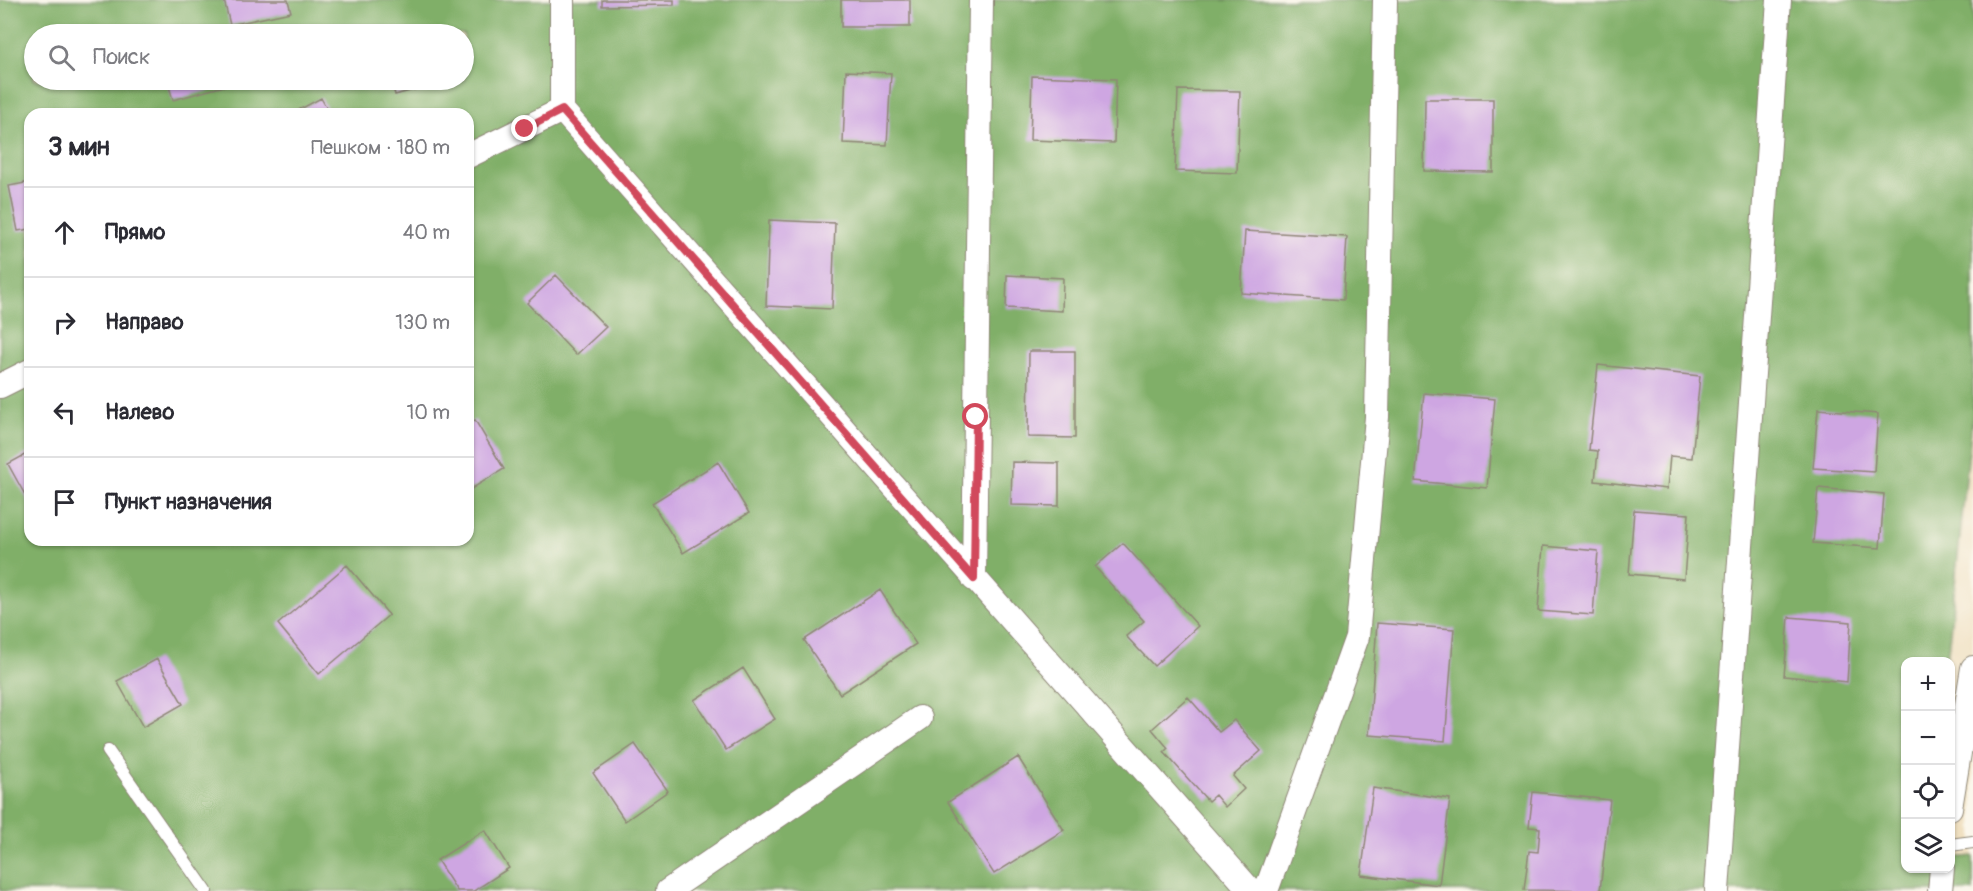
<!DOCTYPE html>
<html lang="ru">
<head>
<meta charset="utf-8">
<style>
	body { margin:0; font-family:Pangolin,sans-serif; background:#f7f7f7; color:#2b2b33 }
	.controls { position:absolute; right:18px; bottom:18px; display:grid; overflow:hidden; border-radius:12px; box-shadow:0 2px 4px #0004 }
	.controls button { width:54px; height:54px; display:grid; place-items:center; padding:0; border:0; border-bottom:2px solid #e1e1e2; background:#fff; color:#2b2b33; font:30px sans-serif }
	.stop { position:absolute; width:18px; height:18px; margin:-14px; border:4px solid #d1495b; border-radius:50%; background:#fff }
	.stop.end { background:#d1495b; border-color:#fff; box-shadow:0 2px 6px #0008 }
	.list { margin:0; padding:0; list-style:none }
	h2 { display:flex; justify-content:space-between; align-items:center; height:78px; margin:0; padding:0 24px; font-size:26px }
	h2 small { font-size:20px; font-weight:400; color:#7c7c81 }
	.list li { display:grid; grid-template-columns:39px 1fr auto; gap:18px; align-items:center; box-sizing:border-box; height:90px; padding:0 24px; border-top:2px solid #e1e1e2 }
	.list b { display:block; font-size:22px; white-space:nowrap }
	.list em { font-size:20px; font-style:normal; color:#7c7c81 }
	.icon { flex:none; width:33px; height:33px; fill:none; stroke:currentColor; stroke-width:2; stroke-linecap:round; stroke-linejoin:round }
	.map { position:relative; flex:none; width:1973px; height:891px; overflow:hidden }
	.search { position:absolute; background:#fff; box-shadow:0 2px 4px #0004; left:24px; top:24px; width:450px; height:66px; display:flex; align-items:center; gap:15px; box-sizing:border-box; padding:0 21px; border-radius:33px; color:#7c7c81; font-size:22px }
	.panel { position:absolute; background:#fff; box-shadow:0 2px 4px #0004; left:24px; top:108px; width:450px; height:438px; border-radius:18px }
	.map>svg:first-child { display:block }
	.forest { fill:#80af68; stroke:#566d4a; stroke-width:1.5; fill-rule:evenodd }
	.building { fill:#cea6e2 }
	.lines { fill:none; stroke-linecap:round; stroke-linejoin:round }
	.lane-casing { stroke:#8e8676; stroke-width:14 }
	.street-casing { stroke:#8e8676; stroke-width:26 }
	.lane { stroke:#fff; stroke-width:12 }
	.street { stroke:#fff; stroke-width:24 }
	.route { stroke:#d1495b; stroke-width:8 }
</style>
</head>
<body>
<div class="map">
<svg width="1973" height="891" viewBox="0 0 1973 891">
	<rect width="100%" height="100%" fill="#fbf7ec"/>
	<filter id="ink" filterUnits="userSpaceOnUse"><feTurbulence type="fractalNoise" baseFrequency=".0167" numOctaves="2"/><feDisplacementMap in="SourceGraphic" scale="12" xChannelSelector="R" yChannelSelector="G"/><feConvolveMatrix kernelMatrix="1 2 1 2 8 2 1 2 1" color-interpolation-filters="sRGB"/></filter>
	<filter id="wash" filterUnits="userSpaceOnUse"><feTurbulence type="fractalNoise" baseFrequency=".008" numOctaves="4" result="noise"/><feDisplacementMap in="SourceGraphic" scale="24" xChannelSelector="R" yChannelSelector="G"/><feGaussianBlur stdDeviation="1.35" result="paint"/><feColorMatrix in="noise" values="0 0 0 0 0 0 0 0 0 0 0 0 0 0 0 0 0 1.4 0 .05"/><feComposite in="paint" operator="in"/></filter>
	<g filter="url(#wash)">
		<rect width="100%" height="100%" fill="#f0e0c1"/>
		<path class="forest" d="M0,0H1973V412L1947,661L1906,662V868H1950L1951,858L1973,856V891H0ZM34,34H464V80H34ZM30,114H468V540H30Z"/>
		<g id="blocks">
			<path class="building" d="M224,0H288L291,12L230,25Z
				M602,0H674V5L602,6Z
				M841,0H910V27H841Z
				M846,71L891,73L887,145L843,143Z
				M1032,76L1116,79L1114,143L1030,140Z
				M167,80H226L228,85L173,100Z
				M391,80H438L439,83L395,95Z
				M1178,90L1240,91L1237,173L1175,171Z
				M321,98L330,114H291Z
				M1425,99H1493V172L1424,171Z
				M30,182V229L18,231L9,186Z
				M769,220L835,223L832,309L766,306Z
				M1245,231L1347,237L1343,300L1241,293Z
				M556,275L606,327L576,355L527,303Z
				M1007,275L1063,278L1062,311L1006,308Z
				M1029,351H1075V438L1028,437Z
				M1598,365L1700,376L1692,458L1670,456L1667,489L1595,481L1598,451L1589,450Z
				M1424,393L1495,399L1487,488L1415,481Z
				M1818,409L1878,414L1874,472L1813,468Z
				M475,420L504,469L468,491V424Z
				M30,452V504L8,464Z
				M718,462L749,513L683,553L652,503Z
				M1012,462L1059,463V506L1011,505Z
				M1818,488L1884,494L1880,548L1813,543Z
				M1634,510L1689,514L1684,579L1629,574Z
				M1123,543L1198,626L1154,666L1126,636L1144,621L1095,567Z
				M1543,546L1598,551L1593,615L1538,611Z
				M347,565L389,615L319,674L278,624Z
				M880,590L916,644L840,694L804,640Z
				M1789,617L1851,622L1847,682L1784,676Z
				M1377,623L1454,629L1445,741L1369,735Z
				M157,659L183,704L143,727L117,681Z
				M743,668L775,719L726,750L694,700Z
				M1188,697L1219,732L1234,720L1261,751L1233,776L1244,789L1225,807L1215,795L1208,801L1164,752L1168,748L1152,729Z
				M635,744L668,791L625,821L593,773Z
				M1018,757L1064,830L994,874L948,802Z
				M1373,788L1450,799L1439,885L1361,875Z
				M1533,792L1610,800L1600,891L1524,890L1529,851L1538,852L1540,828L1529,827Z
				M485,830L509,868L474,891H457L437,860Z"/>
		</g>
	</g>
	<g filter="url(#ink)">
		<use href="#blocks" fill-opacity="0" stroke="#8e8676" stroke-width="1.5"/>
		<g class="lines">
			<g class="lane-casing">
				<path id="lane" d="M108,751L206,891
					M1950,845L1973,842"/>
			</g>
			<g class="street-casing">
				<path id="street" d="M562,110V0
					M468,156L562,110L1251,891
					M0,386L30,371
					M974,579L981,0
					M1950,808L1973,668
					M668,891L920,718
					M1266,891L1357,637L1377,417L1385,0
					M1717,891L1779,0
					M1940,891L1942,868"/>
			</g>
			<use href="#lane" class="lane"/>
			<use href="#street" class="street"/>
		</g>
	</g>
	<g class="lines" filter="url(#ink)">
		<path class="route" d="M525,129L562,110L974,579L976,417"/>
	</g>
</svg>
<div class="controls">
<button>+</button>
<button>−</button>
<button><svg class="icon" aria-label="locate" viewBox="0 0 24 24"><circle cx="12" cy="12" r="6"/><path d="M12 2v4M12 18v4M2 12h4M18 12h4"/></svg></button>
<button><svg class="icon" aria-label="layers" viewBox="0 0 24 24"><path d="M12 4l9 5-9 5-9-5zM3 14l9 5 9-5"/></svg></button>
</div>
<div class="stop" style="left:976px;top:417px"></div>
<div class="stop end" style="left:525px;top:129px"></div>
<div class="search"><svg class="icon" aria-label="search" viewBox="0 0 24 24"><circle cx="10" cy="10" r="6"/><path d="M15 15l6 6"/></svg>Поиск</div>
<section class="panel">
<h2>3 мин<small>Пешком · 180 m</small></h2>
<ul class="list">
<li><svg class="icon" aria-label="ahead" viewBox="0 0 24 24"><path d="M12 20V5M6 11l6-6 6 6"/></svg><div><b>Прямо</b></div><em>40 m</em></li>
<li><svg class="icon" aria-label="right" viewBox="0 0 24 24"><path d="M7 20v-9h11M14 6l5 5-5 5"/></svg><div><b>Направо</b></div><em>130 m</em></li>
<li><svg class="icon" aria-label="left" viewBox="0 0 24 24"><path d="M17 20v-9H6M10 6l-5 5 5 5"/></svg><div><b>Налево</b></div><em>10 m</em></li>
<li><svg class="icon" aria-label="arrive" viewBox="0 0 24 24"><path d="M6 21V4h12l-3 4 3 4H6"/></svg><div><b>Пункт назначения</b></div></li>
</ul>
</section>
</div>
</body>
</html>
